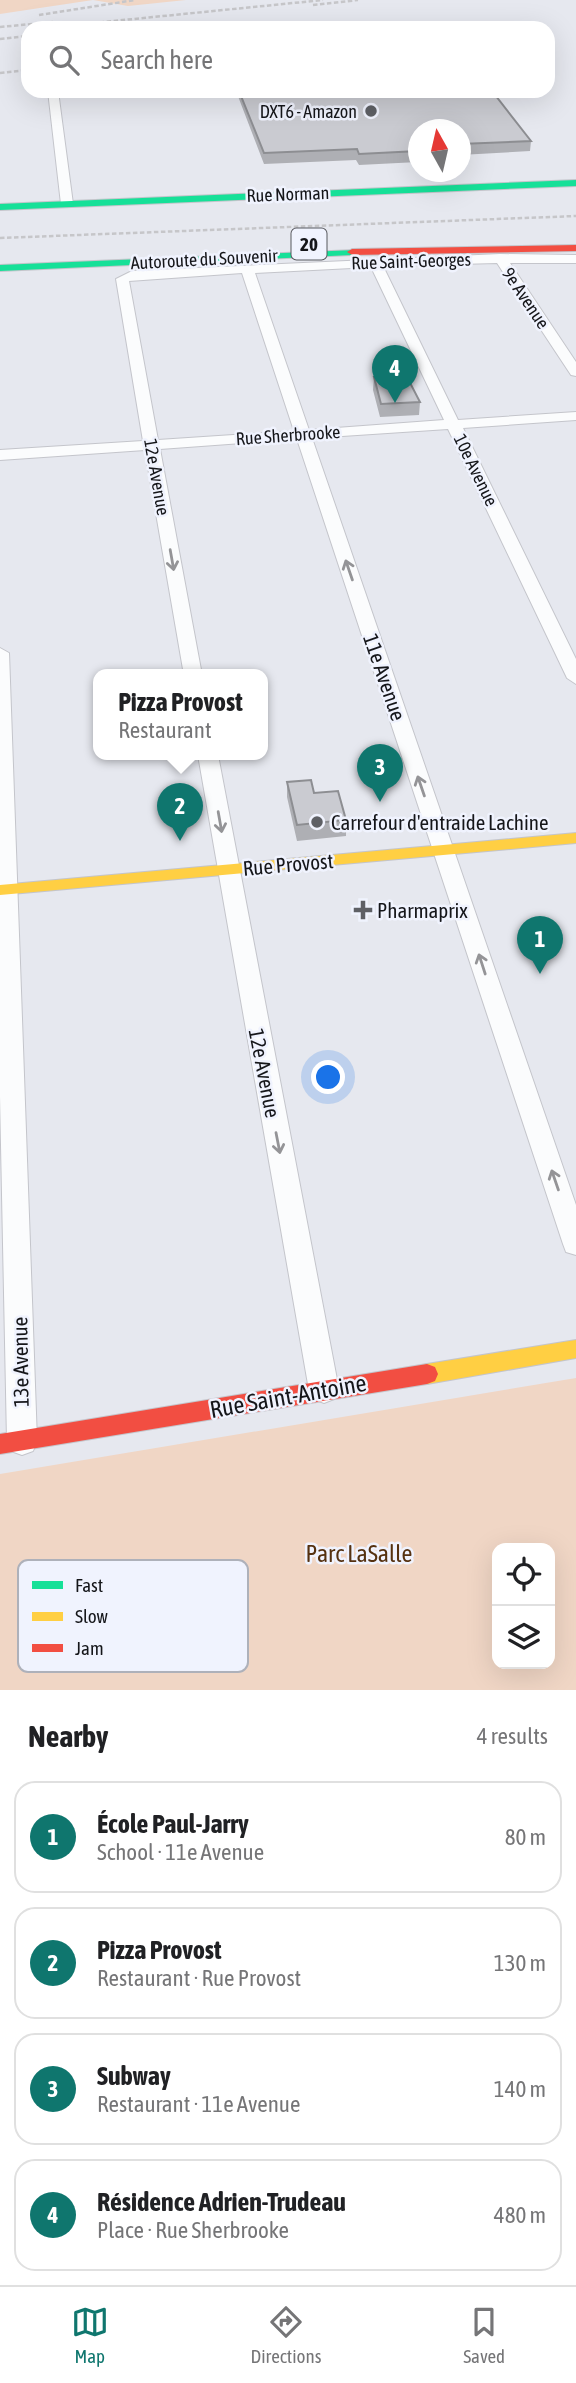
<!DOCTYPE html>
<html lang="en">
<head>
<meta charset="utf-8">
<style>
	body { margin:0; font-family:"Asap Condensed",sans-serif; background:#f6f6f6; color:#202124 }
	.controls { position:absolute; right:21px; bottom:21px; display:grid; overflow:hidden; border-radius:14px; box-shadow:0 7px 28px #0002 }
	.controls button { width:63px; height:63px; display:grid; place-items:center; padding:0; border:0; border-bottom:2px solid #e0e0e0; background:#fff; color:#202124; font:35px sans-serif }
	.compass { position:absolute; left:408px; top:119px; width:63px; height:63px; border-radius:50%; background:#fff; box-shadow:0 7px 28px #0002; rotate:352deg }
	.you { position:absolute; left:329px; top:1078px; width:24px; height:24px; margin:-18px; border:5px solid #fff; border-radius:50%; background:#1a73e8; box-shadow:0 0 0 10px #1a73e833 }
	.badge { display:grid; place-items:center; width:46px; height:46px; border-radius:50%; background:#0f766e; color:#fff; font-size:23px; font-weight:700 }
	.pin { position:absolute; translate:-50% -58px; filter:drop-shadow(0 2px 4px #0008) }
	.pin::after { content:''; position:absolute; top:37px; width:24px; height:21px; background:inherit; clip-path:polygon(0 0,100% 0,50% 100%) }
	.popup { position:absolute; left:93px; top:669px; width:175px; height:91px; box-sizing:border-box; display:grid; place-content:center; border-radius:14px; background:#fff; filter:drop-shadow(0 2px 5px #0005); font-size:23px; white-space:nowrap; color:#757577 }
	.popup b { font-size:26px; color:#202124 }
	.popup::after { content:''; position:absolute; left:50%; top:100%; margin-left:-14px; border:14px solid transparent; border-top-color:#fff }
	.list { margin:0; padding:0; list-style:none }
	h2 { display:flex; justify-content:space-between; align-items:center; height:91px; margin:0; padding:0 28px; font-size:30px }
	h2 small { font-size:23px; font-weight:400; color:#757577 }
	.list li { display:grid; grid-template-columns:46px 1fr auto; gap:21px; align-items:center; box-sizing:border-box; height:112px; margin:0 14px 14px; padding:0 14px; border:2px solid #e0e0e0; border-radius:21px }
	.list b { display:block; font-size:26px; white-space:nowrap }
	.list p { margin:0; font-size:23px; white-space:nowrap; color:#757577 }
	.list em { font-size:23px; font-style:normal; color:#757577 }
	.icon { flex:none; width:38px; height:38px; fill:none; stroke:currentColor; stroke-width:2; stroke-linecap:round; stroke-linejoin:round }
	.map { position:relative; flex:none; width:576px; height:1690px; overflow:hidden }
	.search { position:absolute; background:#fff; box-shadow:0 7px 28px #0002; left:21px; right:21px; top:21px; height:77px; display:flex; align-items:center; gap:18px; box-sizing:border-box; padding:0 24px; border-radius:21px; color:#757577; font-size:26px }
	.sheet { height:595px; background:#fff }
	nav { display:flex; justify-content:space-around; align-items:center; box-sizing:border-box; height:98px; border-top:2px solid #e0e0e0; background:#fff; font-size:19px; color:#757577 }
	nav a { display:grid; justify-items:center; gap:4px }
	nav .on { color:#0f766e }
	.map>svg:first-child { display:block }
	.green { fill:#f0d6c5; fill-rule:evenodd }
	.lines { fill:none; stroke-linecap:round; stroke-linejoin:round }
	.street-casing { stroke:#c4c5cb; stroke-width:2 }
	.fast-casing { stroke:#c4c5cb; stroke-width:2 }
	.slow-casing { stroke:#c4c5cb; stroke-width:2 }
	.jam-casing { stroke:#c4c5cb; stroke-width:2 }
	.street { fill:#fbfcfd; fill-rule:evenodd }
	.fast { fill:#16e098; fill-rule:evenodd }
	.slow { fill:#ffcf43; fill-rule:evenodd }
	.jam { fill:#f24e42; fill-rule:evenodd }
	.rail { stroke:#c6c6c9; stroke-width:2.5; stroke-dasharray:4.5 2.5; stroke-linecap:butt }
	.wall { fill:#aeafb4 }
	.building { fill:#cacbd1; stroke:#8d8e92; stroke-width:2 }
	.oneway { stroke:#949497 }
	.poi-dot { fill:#5e6065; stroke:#f0f3fe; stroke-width:2.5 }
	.labels { text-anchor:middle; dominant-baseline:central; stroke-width:5; stroke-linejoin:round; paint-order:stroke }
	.far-poi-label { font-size:18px; fill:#15161a; stroke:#f0f3fe; text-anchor:end }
	.far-street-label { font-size:18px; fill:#15161a; stroke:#f0f3fe }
	.shield { fill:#f0f3fe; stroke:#57585e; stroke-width:2 }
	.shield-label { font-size:19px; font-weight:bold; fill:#15161a }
	.street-label { font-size:21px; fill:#15161a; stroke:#f0f3fe }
	.poi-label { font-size:21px; fill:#15161a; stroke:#f0f3fe; text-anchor:start }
	.near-street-label { font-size:24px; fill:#15161a; stroke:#f0f3fe }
	.near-park-label { font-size:24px; fill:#553110; stroke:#f0f3fe }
	.key { fill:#f0f3fe; stroke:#aeb1ba; stroke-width:2 }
	.key-label { font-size:19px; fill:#15161a }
</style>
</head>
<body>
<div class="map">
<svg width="576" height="1690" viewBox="0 0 576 1690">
	<rect width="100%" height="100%" fill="#e6e8ef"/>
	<path class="green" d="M0,0H186L128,6L93,0L0,14Z
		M576,1378V1690H0V1474ZM497,1548H550V1664H497Z"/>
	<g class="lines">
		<g class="street-casing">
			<path id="street" d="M48,91H58L73,204L67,207L61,204Z
				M500,254L576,255V263H510L576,362V376L571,375L497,263L383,266L458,420L576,412V420L463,428L576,659V684L567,678L448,429L312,438L576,1205V1255L566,1252L563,1244L297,439L160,449L202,675H184L145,450L0,460V450L143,441L116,279L132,271ZM371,267L444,420L309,430L255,273ZM242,273L294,431L158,440L129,281Z
				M0,648L9,653L37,1441L33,1451L22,1455L11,1451L7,1441L0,1096Z
				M198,755H218L339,1390L334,1399L324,1403L314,1399L309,1390Z"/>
		</g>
		<g class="fast-casing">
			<path id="fast" d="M576,180V186L0,210V204Z
				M355,250L357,252L352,255L0,271V265Z"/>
		</g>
		<g class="slow-casing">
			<path id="slow" d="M576,833V843L0,895V885Z
				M576,1340V1358L427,1384L419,1381L416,1374L419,1367L427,1364Z"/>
		</g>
		<g class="jam-casing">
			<path id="jam" d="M576,245V251L352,255L347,252L352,249Z
				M427,1364L435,1367L438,1374L435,1381L427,1384L0,1454V1434Z"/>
		</g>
		<use href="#street" class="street"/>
		<use href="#fast" class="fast"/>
		<use href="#slow" class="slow"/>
		<use href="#jam" class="jam"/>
		<path class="rail" d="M313,5L358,0
			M39,15L135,0
			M0,27L53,22
			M44,28L323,0
			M0,39L28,36
			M0,73L28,70
			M0,238L576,216"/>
	</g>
	<path class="wall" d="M236,91H492L531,141L530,151L460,155V130H418V162L359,165L356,160L264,164Z
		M374,377L420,402L419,415L380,417L373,390Z
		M287,782L314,793L346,820V836L297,841L287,797Z"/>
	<path class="building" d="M239,91H492L531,141L460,144V130H418V151L359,154L357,149L264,153Z
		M406,375L420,402L381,404L374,377Z
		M311,780L314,793L338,791L346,820L297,825L287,782Z"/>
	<defs><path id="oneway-shaft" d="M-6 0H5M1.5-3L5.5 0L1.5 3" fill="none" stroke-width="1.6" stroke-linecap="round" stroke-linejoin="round" transform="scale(1.75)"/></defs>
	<g class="oneway">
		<use href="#oneway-shaft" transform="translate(172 560) rotate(80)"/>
		<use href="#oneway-shaft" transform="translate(349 570) rotate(-109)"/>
		<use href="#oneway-shaft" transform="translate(421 786) rotate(-109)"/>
		<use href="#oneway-shaft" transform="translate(220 822) rotate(80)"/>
		<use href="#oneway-shaft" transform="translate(482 964) rotate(-108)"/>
		<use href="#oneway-shaft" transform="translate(278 1143) rotate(79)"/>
		<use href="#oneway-shaft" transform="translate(555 1180) rotate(-109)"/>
	</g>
	<g class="poi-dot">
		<circle cx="371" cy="111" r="7"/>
		<circle cx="317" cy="822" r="7"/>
		<path d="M359.5 899.5h7v7h7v7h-7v7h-7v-7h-7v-7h7z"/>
	</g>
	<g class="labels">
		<g class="far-poi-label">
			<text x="357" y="111">DXT6 - Amazon</text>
		</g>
		<g class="far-street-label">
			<text transform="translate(288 194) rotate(-2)">Rue Norman</text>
			<text transform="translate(204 259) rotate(-3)">Autoroute du Souvenir</text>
			<text transform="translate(411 261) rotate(-2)">Rue Saint-Georges</text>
			<text transform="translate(526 298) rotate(56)">9e Avenue</text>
			<text transform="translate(288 435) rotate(-4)">Rue Sherbrooke</text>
			<text transform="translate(476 470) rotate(64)">10e Avenue</text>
			<text transform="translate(157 477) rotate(80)">12e Avenue</text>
		</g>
		<rect class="shield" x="291.5" y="228.5" width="35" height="31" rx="5"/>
		<g class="shield-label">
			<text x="309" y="244">20</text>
		</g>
		<g class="street-label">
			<text transform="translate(385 677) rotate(71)">11e Avenue</text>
			<text transform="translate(288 864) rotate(-5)">Rue Provost</text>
			<text transform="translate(265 1073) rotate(79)">12e Avenue</text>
			<text transform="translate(20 1362) rotate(-91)">13e Avenue</text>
		</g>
		<g class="poi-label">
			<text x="331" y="822">Carrefour d'entraide Lachine</text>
			<text x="377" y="910">Pharmaprix</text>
		</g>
		<g class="near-street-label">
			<text transform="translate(288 1396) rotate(-10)">Rue Saint-Antoine</text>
		</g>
		<g class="near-park-label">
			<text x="359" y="1553">Parc LaSalle</text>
		</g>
	</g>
	<rect x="18" y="1560" width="230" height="112" rx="10" class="key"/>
	<rect x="32" y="1581" width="31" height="8" fill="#16e098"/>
	<rect x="32" y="1612" width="31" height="9" fill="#ffcf43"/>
	<rect x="32" y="1644" width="31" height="8" fill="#f24e42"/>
	<g class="key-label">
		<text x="75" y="1592">Fast</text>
		<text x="75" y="1623">Slow</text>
		<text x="75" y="1655">Jam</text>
	</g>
</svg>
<div class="controls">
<button><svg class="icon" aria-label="locate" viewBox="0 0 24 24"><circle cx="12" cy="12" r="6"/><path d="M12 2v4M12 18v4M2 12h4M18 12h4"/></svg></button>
<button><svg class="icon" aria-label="layers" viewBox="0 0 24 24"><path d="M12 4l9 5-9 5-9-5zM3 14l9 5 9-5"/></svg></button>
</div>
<svg class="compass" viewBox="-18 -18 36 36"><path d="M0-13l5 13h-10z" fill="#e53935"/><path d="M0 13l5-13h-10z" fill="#757577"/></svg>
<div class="you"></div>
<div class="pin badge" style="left:540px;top:974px">1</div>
<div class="pin badge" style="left:180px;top:841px">2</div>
<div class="popup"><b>Pizza Provost</b>Restaurant</div>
<div class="pin badge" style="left:380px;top:802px">3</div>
<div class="pin badge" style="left:395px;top:403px">4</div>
<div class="search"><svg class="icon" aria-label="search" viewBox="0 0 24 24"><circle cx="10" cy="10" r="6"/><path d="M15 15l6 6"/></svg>Search here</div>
</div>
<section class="sheet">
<h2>Nearby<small>4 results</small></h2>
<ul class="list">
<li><span class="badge">1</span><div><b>École Paul-Jarry</b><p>School · 11e Avenue</p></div><em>80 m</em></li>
<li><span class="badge">2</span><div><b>Pizza Provost</b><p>Restaurant · Rue Provost</p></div><em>130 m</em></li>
<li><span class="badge">3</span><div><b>Subway</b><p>Restaurant · 11e Avenue</p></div><em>140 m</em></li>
<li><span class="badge">4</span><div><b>Résidence Adrien-Trudeau</b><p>Place · Rue Sherbrooke</p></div><em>480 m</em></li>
</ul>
</section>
<nav>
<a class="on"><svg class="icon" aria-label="map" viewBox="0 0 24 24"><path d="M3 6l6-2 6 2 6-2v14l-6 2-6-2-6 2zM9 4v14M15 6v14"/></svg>Map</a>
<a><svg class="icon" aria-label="directions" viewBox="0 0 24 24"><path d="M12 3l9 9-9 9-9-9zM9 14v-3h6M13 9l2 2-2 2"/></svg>Directions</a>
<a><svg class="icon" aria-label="saved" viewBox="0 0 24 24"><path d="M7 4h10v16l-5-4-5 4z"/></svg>Saved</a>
</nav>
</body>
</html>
